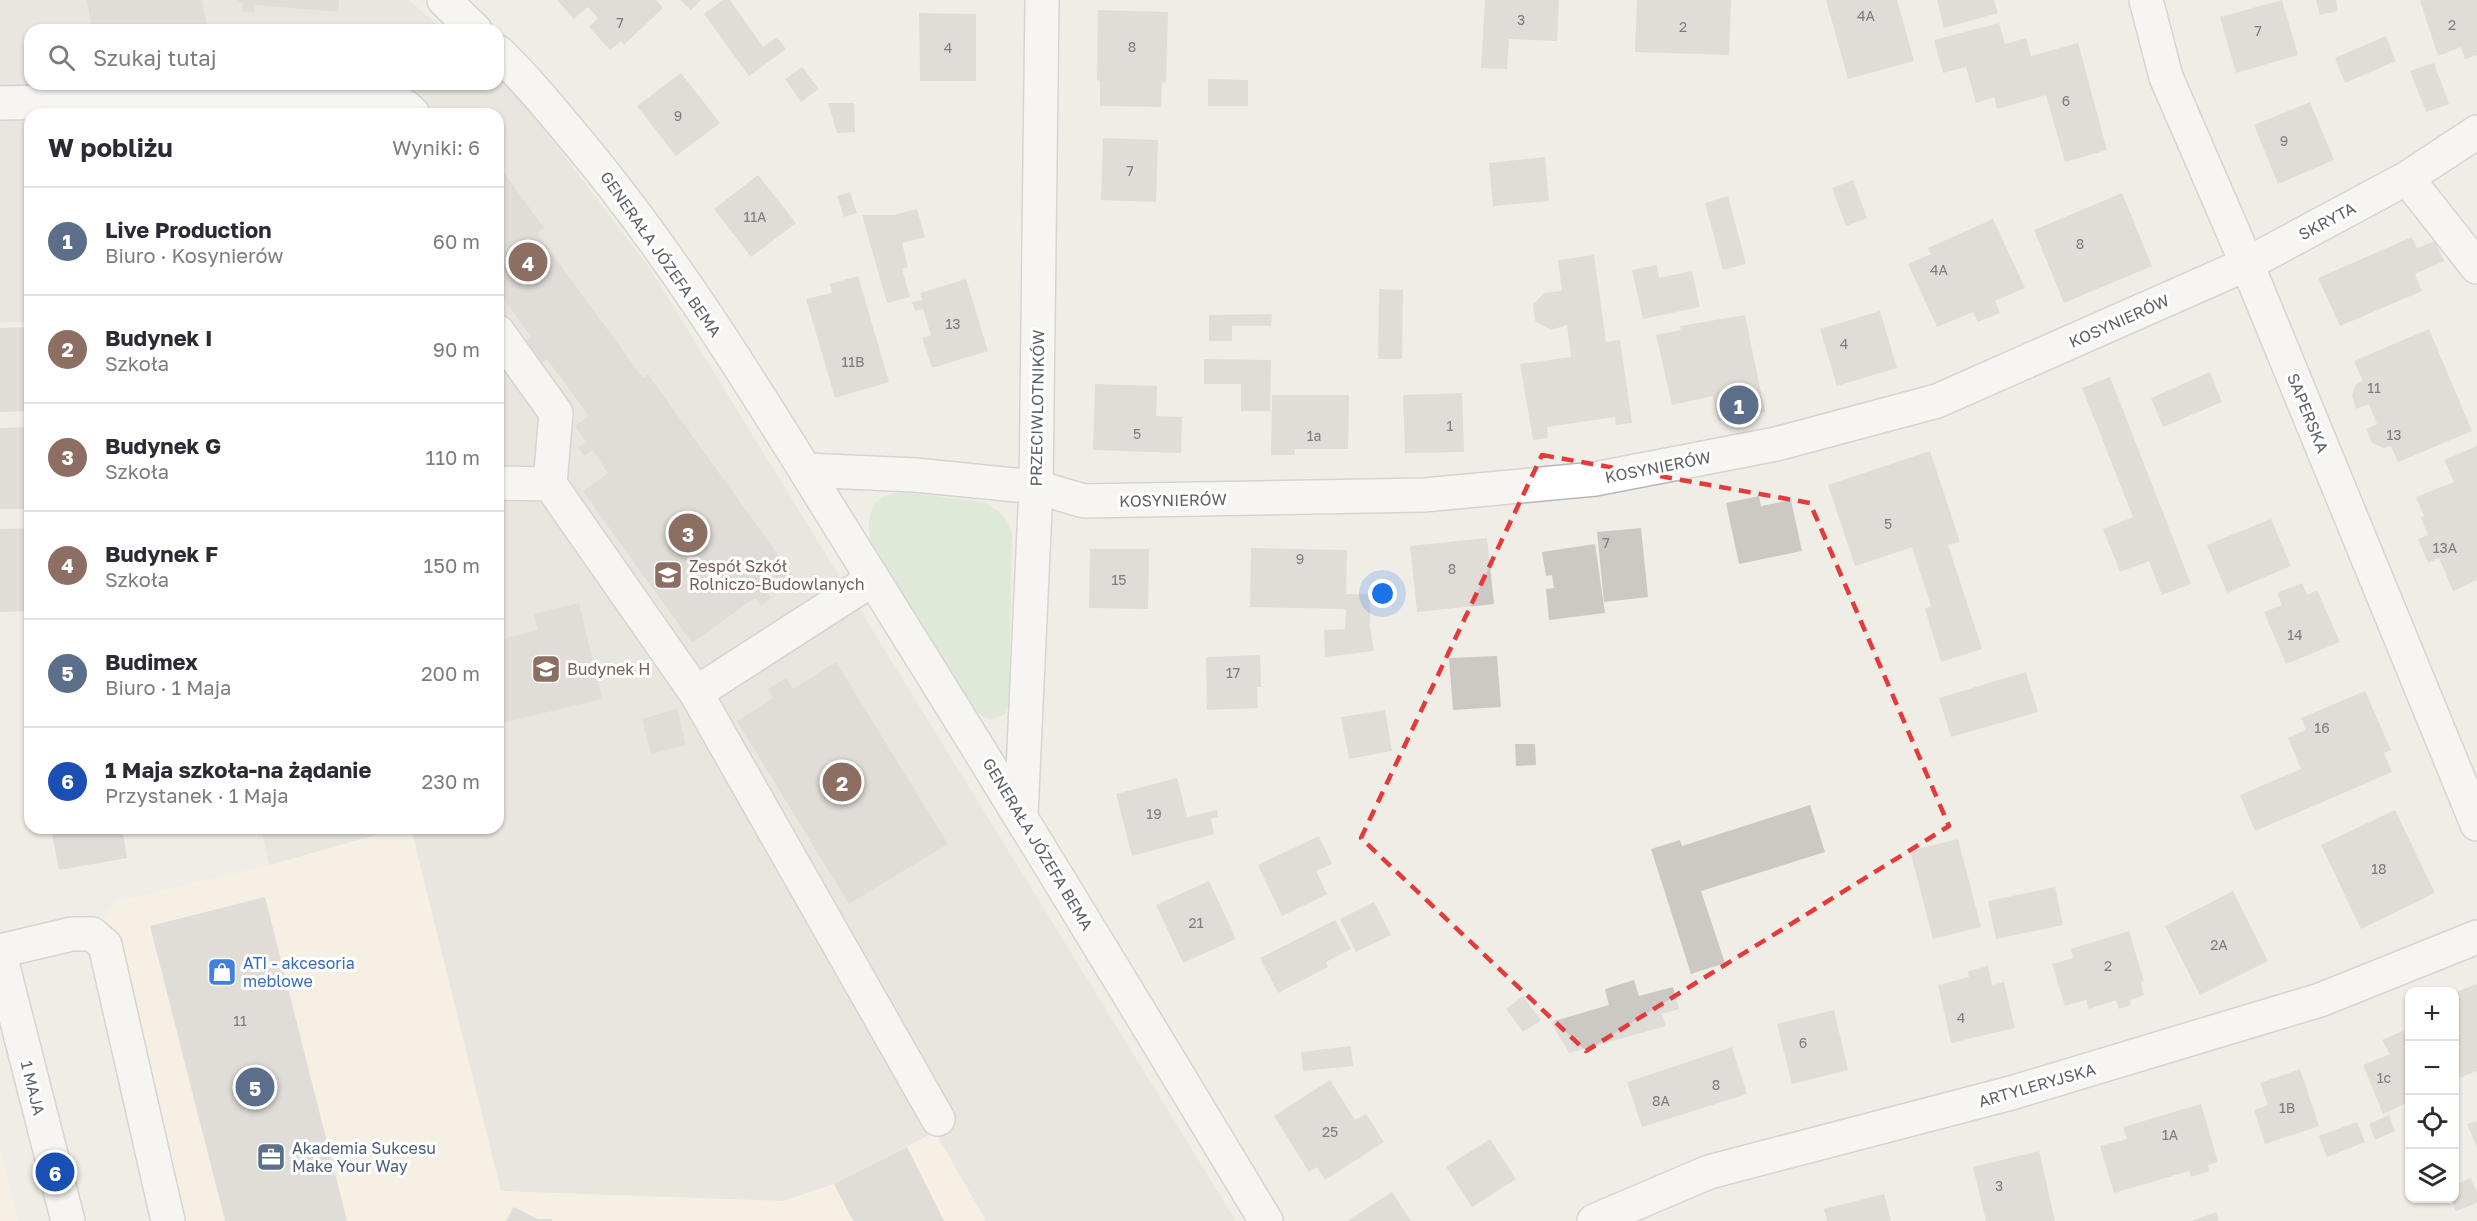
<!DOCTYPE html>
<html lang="pl">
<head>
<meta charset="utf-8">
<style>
	body { margin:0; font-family:"Golos Text",sans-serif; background:#f7f7f7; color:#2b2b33 }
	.controls { position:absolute; right:18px; bottom:18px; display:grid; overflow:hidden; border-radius:12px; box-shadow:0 2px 4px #0004 }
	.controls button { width:54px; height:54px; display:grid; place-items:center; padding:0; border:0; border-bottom:2px solid #e1e1e2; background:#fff; color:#2b2b33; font:30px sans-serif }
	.you { position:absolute; left:1383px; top:594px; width:21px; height:21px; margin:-15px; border:4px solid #fff; border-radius:50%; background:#1a73e8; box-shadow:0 0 0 9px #1a73e833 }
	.badge { display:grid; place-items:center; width:39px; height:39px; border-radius:50%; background:#e43a39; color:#fff; font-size:20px; font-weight:700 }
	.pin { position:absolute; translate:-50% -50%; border:3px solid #fff; box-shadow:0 2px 6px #0006 }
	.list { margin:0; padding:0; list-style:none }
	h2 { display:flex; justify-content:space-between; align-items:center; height:78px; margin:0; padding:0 24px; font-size:26px }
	h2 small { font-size:20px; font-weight:400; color:#7c7c81 }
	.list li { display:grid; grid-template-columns:39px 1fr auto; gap:18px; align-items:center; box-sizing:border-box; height:108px; padding:0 24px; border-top:2px solid #e1e1e2 }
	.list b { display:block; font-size:22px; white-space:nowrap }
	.list p { margin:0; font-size:20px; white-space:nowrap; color:#7c7c81 }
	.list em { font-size:20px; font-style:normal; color:#7c7c81 }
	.icon { flex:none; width:33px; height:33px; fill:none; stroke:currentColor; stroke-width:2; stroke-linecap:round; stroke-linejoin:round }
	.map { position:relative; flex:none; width:2477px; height:1221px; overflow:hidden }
	.search { position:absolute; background:#fff; box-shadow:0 2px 4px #0004; left:24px; top:24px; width:480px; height:66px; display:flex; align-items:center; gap:15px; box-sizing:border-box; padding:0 21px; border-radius:18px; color:#7c7c81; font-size:22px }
	.panel { position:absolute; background:#fff; box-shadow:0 2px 4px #0004; left:24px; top:108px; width:480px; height:726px; border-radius:18px }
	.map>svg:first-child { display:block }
	.commercial { fill:#fdf4df }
	.education { fill:#e0dcd5 }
	.green { fill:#c7e6c4 }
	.building { fill:#ccc8c4 }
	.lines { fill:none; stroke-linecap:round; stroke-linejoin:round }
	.minor-casing { stroke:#b4b7bb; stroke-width:36 }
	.minor { stroke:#fff; stroke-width:33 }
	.marked { fill:none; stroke:#e43a39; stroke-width:4.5; stroke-dasharray:12 8; stroke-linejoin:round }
	.labels { text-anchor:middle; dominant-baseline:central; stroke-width:6; stroke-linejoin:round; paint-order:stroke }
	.number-label { font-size:14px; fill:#7a7c7e }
	.street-label { font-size:16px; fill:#5e6266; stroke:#fff }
	.education-label { font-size:16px; fill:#785e54; stroke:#fff; text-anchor:start }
	.shop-label { font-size:16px; fill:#366cbe; stroke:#fff; text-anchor:start }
	.service-label { font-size:16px; fill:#4e5e75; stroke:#fff; text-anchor:start }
</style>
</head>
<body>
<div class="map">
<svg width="2477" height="1221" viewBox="0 0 2477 1221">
	<rect width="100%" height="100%" fill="#f0ede7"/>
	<path class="commercial" d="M400,828H411L502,1191L907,1147L935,1132L986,1221H168L92,934L116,902L269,865Z
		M0,1149L18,1221H0Z"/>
	<path class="education" d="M0,0H409L444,30H30V84H498V77L514,90L651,270L1236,1221H986L935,1132L834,1184L783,1201L501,1191L411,828H498V114H30V322H0Z
		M261,828H400L269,865Z"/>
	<path class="green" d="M902,492L984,502C998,510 1009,518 1012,534L1009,703L1005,714C993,721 985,720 974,710L871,542C865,516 871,494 902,492Z"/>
	<path class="building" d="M87,0H202L208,30H92Z
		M238,0H339L338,12L255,5L254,12H242L243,3H238Z
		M557,0H656L663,8L624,45L621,41L610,50L589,27L598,18L588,7L574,19Z
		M680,0H701L691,10Z
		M723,0H730L763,47L777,37L786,49L749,76L704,14Z
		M1485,0H1559L1557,41L1509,39L1507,69L1481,68Z
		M1637,0H1731L1729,55L1635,52Z
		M1826,0H1897L1914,61L1848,79Z
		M1937,0H1994L1998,13L1944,28Z
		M2282,0L2298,55L2236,73L2220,17Z
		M2316,0H2336L2338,11L2320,15Z
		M2423,0H2477V55L2465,59L2461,47L2438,56L2420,1Z
		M1098,10L1168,12L1166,83L1162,82L1161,107L1100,106V81L1097,80Z
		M919,13L976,14V81H920Z
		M1999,23L2005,44L2026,38L2031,56L2078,43L2107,150L2065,162L2046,95L1997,109L1994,97L1976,103L1966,67L1943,73L1934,40Z
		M2386,36L2396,61L2345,83L2335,58Z
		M2434,63L2449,104L2426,112L2410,71Z
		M802,67L819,89L801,102L785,79Z
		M681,73L720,123L676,156L637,106Z
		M1208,79L1248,80V106H1208Z
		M2310,102L2334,160L2278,184L2254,125Z
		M828,103H854L855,132L837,133Z
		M1103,138L1158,140L1156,202L1101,200Z
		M1545,157L1549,201L1493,206L1489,163Z
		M498,164L544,228L537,233L643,378L648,374L793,576L768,594L771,598L761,606L755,598L692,643L583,491L608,473L592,450L584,456L578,448L586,442L575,426L589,416L547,359L542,362L526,341L531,337L498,291Z
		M758,175L796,223L751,257L714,209Z
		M1853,180L1867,218L1846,226L1832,188Z
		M850,192L857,213L844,217L837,196Z
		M2122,193L2152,266L2064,303L2034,230Z
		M1728,196L1746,264L1723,270L1705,203Z
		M917,209L925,237L902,243L908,267L902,269L910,297L887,303L862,215H894Z
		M1993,219L2025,288L1995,301L2000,313L1978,322L1973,312L1937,327L1908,264L1931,254L1928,248Z
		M2412,237L2417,248L2435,241L2444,261L2415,274L2422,291L2340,326L2318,278Z
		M1594,255L1606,342L1620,340L1632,423L1616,425L1615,417L1547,427L1548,438L1533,440L1520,364L1571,357L1567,325L1551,330L1535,321L1533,305L1544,293L1562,291L1558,260Z
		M1657,265L1659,278L1692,271L1700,307L1643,319L1632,270Z
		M858,276L889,382L835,398L806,299L832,293L830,284Z
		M966,279L988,351L932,368L922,338L931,335L923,309L915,311L912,302L922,300L920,293Z
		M1379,289L1403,290L1402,359H1378Z
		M1880,311L1897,368L1837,386L1820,329Z
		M1272,314L1271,326H1232V341H1209V315Z
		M1745,315L1765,412L1718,421L1713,396L1672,405L1656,335L1681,330L1680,326Z
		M30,327V411L0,412V328Z
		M2429,329L2472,431L2398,462L2391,446L2383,448L2372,443L2366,429L2377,424L2369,404L2356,409L2352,395L2356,384L2363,381L2354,361Z
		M1204,359L1271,360L1270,411H1241V384H1204Z
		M2210,372L2222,402L2163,427L2151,398Z
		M2110,377L2191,584L2162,595L2149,561L2120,572L2103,529L2133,517L2082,388Z
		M1095,384L1157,386L1156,416L1182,417L1181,453L1093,450Z
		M1462,393L1464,452L1405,453L1403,395Z
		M1272,395H1349L1348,449H1295V455H1271Z
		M30,427V509H0V428Z
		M2477,446V580L2453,591L2439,558L2428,563L2418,539L2428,535L2421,518L2424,516L2416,497L2454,482L2444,460Z
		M1930,451L1960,542L1948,545L1982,649L1941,662L1925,609L1931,606L1912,547L1855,566L1828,485Z
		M1759,496L1761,506L1791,500L1802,551L1739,564L1726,503Z
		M2271,519L2291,566L2227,593L2207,545Z
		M30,528V611L0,612V529Z
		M1641,528L1648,597L1604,602L1597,532Z
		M1487,538L1494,604L1417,612L1410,546Z
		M1595,544L1605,613L1549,620L1546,589L1554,588L1552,575L1546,576L1542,552Z
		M1251,548L1347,550L1346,594H1370V627L1374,651L1325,657L1324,630L1345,629L1346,609L1250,607Z
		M1090,549H1149L1148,609L1089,608Z
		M2302,583L2307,595L2317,590L2340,642L2286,664L2264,612L2282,605L2277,593Z
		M579,603L602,699L498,724V640L538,630L534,614Z
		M1260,655L1261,687H1257L1258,708L1207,710L1206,657Z
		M1497,656L1501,707L1453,710L1449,658Z
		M836,662L948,844L849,904L737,721L773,698L768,689L786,678L793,689Z
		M2026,672L2038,712L1951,737L1939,698Z
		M2365,691L2391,750L2384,753L2392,772L2255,831L2240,795L2301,769L2288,738L2306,730L2301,718Z
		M677,709L686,745L651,754L642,719Z
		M1385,710L1392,751L1349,759L1341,717Z
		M1515,744H1535L1536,765L1516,766Z
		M1177,778L1187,817L1217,810L1218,817L1211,819L1214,834L1132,856L1116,794Z
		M1810,805L1825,852L1701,891L1725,963L1691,974L1651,849L1680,840L1682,846Z
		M2395,810L2435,893L2361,929L2321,845Z
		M51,828H122L127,858L59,870Z
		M1319,836L1332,864L1316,871L1327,894L1282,916L1258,865Z
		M1958,839L1981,927L1933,939L1910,851Z
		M1209,881L1236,939L1183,963L1156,905Z
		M2055,887L2063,925L1996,939L1988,901Z
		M2233,891L2268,961L2200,995L2165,926Z
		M265,897L347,1221H225L150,926Z
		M1374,902L1391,935L1356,952L1340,919Z
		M1335,920L1351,949L1326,962L1328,967L1278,993L1260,958Z
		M2129,931L2144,981L2141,982L2144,995L2130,1000L2131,1005L2119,1009L2116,1000L2089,1009L2086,1000L2065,1006L2052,964L2073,958L2071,949Z
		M1988,966L1992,985L2004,982L2015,1028L1951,1043L1938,985L1969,977L1968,971Z
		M1634,980L1639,996L1673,987L1679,1009L1662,1014L1666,1026L1569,1053L1551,1022L1609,1005L1605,989Z
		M2477,984V1071L2454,1080V993Z
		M1523,996L1541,1020L1523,1032L1506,1009Z
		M1834,1010L1848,1070L1792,1084L1777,1024Z
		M2409,1028V1088L2405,1090L2409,1102L2383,1114L2363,1065L2390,1054L2382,1040Z
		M1351,1046L1353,1066L1303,1071L1301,1052Z
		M1732,1047L1747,1094L1642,1127L1627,1082Z
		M2300,1069L2319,1126L2265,1144L2254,1110L2268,1105L2260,1083Z
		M1330,1080L1355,1120L1366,1114L1384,1142L1325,1180L1317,1167L1309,1172L1274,1116Z
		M2201,1104L2218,1162L2208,1165L2209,1171L2191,1177L2189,1171L2114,1193L2100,1146L2127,1139L2123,1127Z
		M2389,1115L2395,1131L2375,1140L2369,1124Z
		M2477,1121V1148L2467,1124Z
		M2357,1122L2365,1142L2327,1157L2319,1136Z
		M1490,1139L1516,1179L1472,1207L1446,1167Z
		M907,1147L944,1221H853L834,1184Z
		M2039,1151L2055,1221H1986L1973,1167Z
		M2471,1178L2477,1192V1203L2456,1211L2450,1198H2454V1185Z
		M1392,1192L1411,1221H1347Z
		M1884,1194L1891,1221H1827L1824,1209Z
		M514,1207L538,1219H552V1221H506Z
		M2216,1212L2219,1221H2192Z"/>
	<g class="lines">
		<g class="minor-casing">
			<path id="minor" d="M444,0L475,30
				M2146,0L2166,77L2247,264L2477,824
				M498,52C525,78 549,107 573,136C676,258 759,396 843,531C986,759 1127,990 1266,1221
				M0,103L374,96C391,98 401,101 413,114
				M2407,178L2477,267
				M498,332L556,413L550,484L696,693L938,1119
				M805,470L915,475L1036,487L1084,501L1424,495L1595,479L1776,444L1937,401L2247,264L2407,178L2477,132
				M498,483L550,484
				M696,693L873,579
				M1021,815L1036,487L1042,0
				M0,951L72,934H92L105,945L168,1221
				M0,955L68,1221
				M1594,1221L1709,1172L2011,1093L2320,1000L2477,937"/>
		</g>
		<use href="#minor" class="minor"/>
	</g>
	<path d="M0 0H2477V1221H0ZM1542,455L1810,503L1949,826L1586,1051L1361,838Z" fill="#f0ede7" fill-opacity=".55" fill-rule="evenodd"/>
	<path class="marked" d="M1542,455L1810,503L1949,826L1586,1051L1361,838Z"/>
	<defs>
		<g id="school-square" transform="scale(1.5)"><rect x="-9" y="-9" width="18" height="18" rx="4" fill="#8d6e63" stroke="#fff"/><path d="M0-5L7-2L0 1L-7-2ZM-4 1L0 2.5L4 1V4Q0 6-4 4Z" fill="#fff"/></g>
		<g id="shop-square" transform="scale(1.5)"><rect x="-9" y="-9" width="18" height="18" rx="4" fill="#3f7fe0" stroke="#fff"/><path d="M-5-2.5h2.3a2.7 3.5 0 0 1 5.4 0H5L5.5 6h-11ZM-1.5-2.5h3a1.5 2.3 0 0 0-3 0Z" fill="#fff"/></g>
		<g id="office-square" transform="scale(1.5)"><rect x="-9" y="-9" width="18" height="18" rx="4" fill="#5c6f8a" stroke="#fff"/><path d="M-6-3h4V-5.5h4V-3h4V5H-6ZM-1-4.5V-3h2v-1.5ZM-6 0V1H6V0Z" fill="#fff"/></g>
	</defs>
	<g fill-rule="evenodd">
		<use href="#school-square" x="668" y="575"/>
		<use href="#school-square" x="546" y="669"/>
		<use href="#shop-square" x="222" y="972"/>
		<use href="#office-square" x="271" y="1157"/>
	</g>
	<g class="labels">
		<g class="number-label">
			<text x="1866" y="15">4A</text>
			<text x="1521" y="19">3</text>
			<text x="620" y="22">7</text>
			<text x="2452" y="24">2</text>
			<text x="1683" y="26">2</text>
			<text x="2258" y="30">7</text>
			<text x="1132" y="46">8</text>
			<text x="948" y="47">4</text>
			<text x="2066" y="100">6</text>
			<text x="678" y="115">9</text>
			<text x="2284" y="140">9</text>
			<text x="1130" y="170">7</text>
			<text x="755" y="216">11A</text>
			<text x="2080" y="243">8</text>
			<text x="1939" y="269">4A</text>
			<text x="953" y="323">13</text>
			<text x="1844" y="343">4</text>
			<text x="853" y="361">11B</text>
			<text x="2374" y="387">11</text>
			<text x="1450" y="425">1</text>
			<text x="1137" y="433">5</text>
			<text x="2394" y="434">13</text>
			<text x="1314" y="435">1a</text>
			<text x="1888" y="523">5</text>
			<text x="1606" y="542">7</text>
			<text x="2445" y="547">13A</text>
			<text x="1300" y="558">9</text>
			<text x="1452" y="568">8</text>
			<text x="1119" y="579">15</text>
			<text x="2295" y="634">14</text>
			<text x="1233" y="672">17</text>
			<text x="2322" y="727">16</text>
			<text x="1154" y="813">19</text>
			<text x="2379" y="868">18</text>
			<text x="1196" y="922">21</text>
			<text x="2219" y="944">2A</text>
			<text x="2108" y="965">2</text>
			<text x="1961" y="1017">4</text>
			<text x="240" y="1020">11</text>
			<text x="1803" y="1042">6</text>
			<text x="2384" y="1077">1c</text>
			<text x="1716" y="1084">8</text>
			<text x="1661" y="1100">8A</text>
			<text x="2287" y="1107">1B</text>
			<text x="1330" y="1131">25</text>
			<text x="2170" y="1134">1A</text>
			<text x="1999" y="1185">3</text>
		</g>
		<g class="street-label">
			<text transform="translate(2327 221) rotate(-28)">SKRYTA</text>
			<text transform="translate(661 254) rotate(55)">GENERAŁA JÓZEFA BEMA</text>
			<text transform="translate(2119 321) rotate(-24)">KOSYNIERÓW</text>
			<text transform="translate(1037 408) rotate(-89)">PRZECIWLOTNIKÓW</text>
			<text transform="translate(2308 413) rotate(68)">SAPERSKA</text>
			<text transform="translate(1658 467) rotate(-11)">KOSYNIERÓW</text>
			<text transform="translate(1173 500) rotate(-1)">KOSYNIERÓW</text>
			<text transform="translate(1038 844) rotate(59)">GENERAŁA JÓZEFA BEMA</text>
			<text transform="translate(2037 1085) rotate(-16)">ARTYLERYJSKA</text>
			<text transform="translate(33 1088) rotate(76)">1 MAJA</text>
		</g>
		<g class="education-label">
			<text x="689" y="566">Zespół Szkół<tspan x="689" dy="18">Rolniczo-Budowlanych</tspan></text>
			<text x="567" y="669">Budynek H</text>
		</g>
		<g class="shop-label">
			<text x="243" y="963">ATI - akcesoria<tspan x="243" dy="18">meblowe</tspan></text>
		</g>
		<g class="service-label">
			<text x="292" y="1148">Akademia Sukcesu<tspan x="292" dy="18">Make Your Way</tspan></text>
		</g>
	</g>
</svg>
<div class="controls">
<button>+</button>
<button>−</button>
<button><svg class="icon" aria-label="locate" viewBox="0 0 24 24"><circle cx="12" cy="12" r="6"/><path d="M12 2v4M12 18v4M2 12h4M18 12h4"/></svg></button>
<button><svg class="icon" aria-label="layers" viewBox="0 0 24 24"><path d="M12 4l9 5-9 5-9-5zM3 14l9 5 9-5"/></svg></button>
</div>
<div class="you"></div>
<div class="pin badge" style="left:1739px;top:405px;background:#5c6f8a">1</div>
<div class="pin badge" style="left:842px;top:782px;background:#8d6e63">2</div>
<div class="pin badge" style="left:688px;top:533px;background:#8d6e63">3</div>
<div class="pin badge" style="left:528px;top:262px;background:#8d6e63">4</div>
<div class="pin badge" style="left:255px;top:1087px;background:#5c6f8a">5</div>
<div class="pin badge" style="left:55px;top:1172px;background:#1a4fb4">6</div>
<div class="search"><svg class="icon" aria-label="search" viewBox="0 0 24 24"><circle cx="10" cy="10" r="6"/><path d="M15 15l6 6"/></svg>Szukaj tutaj</div>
<section class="panel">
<h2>W pobliżu<small>Wyniki: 6</small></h2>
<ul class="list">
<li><span class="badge" style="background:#5c6f8a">1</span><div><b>Live Production</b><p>Biuro · Kosynierów</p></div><em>60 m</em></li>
<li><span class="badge" style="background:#8d6e63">2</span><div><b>Budynek I</b><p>Szkoła</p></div><em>90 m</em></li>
<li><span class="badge" style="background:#8d6e63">3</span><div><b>Budynek G</b><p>Szkoła</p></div><em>110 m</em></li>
<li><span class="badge" style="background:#8d6e63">4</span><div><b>Budynek F</b><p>Szkoła</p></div><em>150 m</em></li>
<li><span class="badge" style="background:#5c6f8a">5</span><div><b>Budimex</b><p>Biuro · 1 Maja</p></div><em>200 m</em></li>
<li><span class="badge" style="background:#1a4fb4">6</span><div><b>1 Maja szkoła-na żądanie</b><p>Przystanek · 1 Maja</p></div><em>230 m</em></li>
</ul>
</section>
</div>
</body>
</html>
